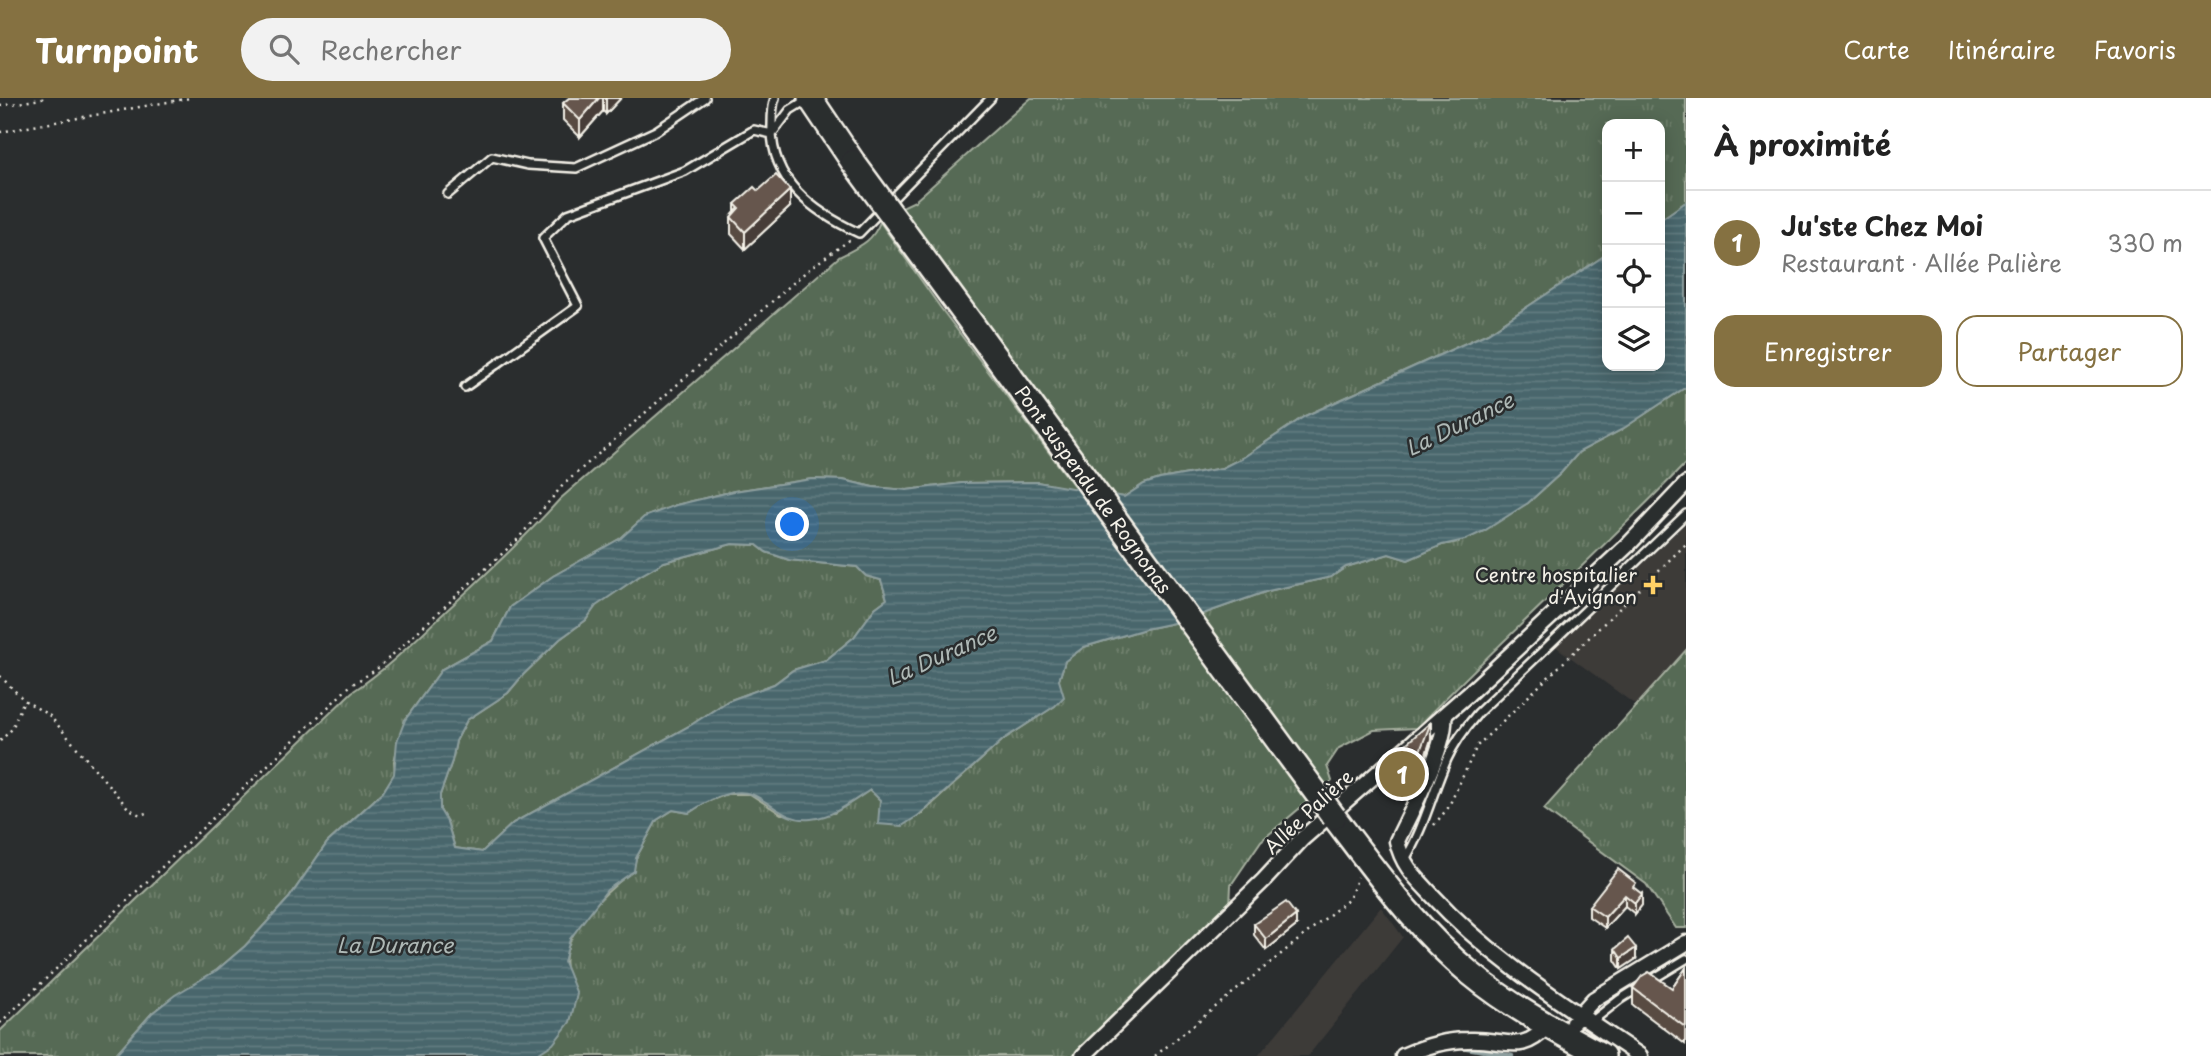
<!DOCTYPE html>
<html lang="fr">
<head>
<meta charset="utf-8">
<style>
	body { margin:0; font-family:"Playpen Sans",sans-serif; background:#f2f2f2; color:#222 }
	.controls { position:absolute; right:21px; top:21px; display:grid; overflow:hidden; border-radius:14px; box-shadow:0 4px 18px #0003 }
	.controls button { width:63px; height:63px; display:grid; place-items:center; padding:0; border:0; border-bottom:2px solid #e0e0e0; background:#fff; color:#222; font:35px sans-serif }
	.you { position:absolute; left:793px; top:427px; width:24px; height:24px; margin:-18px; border:5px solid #fff; border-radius:50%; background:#1a73e8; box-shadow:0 0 0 10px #1a73e833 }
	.badge { display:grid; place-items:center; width:46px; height:46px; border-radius:50%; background:#857141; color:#fff; font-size:23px; font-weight:700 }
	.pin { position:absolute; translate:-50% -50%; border:4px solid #fff; box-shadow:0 2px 7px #0006 }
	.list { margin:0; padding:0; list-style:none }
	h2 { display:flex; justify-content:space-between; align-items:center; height:91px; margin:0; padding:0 28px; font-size:30px }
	h2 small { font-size:23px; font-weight:400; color:#767676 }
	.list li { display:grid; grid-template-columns:46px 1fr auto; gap:21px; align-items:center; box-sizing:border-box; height:105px; padding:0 28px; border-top:2px solid #e0e0e0 }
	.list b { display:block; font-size:26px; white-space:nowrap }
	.list p { margin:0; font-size:23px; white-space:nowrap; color:#767676 }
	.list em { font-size:23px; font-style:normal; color:#767676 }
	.actions { display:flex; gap:14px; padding:21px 28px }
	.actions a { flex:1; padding:16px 0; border:2px solid #857141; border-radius:21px; text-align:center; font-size:24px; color:#857141 }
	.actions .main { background:#857141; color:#fff }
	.icon { flex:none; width:38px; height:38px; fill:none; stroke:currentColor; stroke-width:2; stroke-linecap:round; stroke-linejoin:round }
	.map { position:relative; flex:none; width:1686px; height:958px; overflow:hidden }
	header { display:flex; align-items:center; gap:42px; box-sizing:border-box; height:98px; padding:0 35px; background:#857141; color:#fff }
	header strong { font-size:33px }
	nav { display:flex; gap:38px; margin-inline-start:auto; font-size:24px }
	.search { width:490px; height:63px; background:#f2f2f2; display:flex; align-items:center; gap:18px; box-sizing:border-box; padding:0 24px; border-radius:38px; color:#767676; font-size:26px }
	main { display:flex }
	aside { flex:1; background:#fff }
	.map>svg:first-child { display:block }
	.built { fill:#3c3a38 }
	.grass { fill:url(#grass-tufts); stroke:#a5ae9e; stroke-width:2 }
	.water { fill:url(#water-rules); stroke:#8d9e9e; stroke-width:2; fill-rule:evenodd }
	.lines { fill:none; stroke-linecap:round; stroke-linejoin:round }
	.stream { stroke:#8d9e9e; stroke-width:4.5 }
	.service-casing { stroke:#f4f1e8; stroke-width:12 }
	.minor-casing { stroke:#f4f1e8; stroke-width:19 }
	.primary-casing { stroke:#f4f1e8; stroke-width:28 }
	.path { stroke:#f4f1e8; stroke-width:2.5; stroke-dasharray:2 5; stroke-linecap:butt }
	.service { stroke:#2a2d2e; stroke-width:7 }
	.minor { stroke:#2a2d2e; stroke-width:14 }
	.primary { stroke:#2a2d2e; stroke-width:23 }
	.primary-bridge-casing { stroke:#f4f1e8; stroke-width:28; stroke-linecap:butt }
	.primary-bridge { stroke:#2a2d2e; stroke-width:23 }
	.wall { fill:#584b43; stroke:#f4f1e8; stroke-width:2 }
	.shaded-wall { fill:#473d37; stroke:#f4f1e8; stroke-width:2 }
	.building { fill:#66574e; stroke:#f4f1e8; stroke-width:2 }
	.poi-dot { fill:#ffd166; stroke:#2a2d2e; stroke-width:2.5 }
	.labels { text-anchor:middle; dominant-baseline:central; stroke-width:5; stroke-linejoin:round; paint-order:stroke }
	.street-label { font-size:19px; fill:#f4f1e8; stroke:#2a2d2e }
	.poi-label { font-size:19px; fill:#f4f1e8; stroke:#2a2d2e; text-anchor:end }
	.water-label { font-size:21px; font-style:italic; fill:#afb9b6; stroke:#2a2d2e }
</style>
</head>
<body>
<header>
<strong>Turnpoint</strong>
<div class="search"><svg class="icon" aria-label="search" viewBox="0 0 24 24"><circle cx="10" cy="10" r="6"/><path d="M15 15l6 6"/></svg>Rechercher</div>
<nav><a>Carte</a><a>Itinéraire</a><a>Favoris</a></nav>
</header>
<main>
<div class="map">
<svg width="1686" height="958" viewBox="0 0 1686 958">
	<defs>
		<pattern id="grass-tufts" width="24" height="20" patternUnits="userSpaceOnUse" patternTransform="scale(1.75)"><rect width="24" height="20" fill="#566a54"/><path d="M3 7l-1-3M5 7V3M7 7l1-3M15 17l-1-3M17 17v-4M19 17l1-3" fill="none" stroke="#6f806d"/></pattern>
		<pattern id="water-rules" width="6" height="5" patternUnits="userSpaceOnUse" patternTransform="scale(1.75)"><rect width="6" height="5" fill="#48666c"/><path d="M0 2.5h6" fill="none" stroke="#637c81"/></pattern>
	</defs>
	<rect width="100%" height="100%" fill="#2a2d2e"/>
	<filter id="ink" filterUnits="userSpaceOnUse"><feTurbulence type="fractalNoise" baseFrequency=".0143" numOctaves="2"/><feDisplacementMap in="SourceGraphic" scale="14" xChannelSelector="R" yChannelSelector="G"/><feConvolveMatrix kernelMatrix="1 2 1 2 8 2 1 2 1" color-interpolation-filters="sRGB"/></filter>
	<g filter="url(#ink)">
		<path class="built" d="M1686,425V644L1555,548Z
			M1381,809L1403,839L1308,958H1258Z"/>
		<path class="grass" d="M1031,0H1686V104L1660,122V26H1607V156L1488,235L1305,318L1244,359L1222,370L1160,381L1144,386L1124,399L1111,397L898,111L915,103Z
			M880,124L940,209L1077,392L1037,384L962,385L907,392L873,389L843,382L812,381L734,393L676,407L644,419L621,440L553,478L510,509L493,543L442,571L405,622L394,663L395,676L383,694L327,745L289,800L245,848L217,872L175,898L152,915L114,958H0V933L352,594C387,571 415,542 445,514C485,477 524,441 560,401L839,159C858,149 872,145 880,124Z
			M1686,289V365C1598,456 1504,540 1416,630L1374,632L1339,650L1327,668L1332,683L1261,743L1231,787L1230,808L1073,958H534L567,875C556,838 606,793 633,773L636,760L657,722L673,712L689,715L702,706L727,696H750L781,716L834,715L870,692L880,702L920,717L1004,641L1055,608L1059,582L1065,563L1084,549L1145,531L1183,523L1268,493L1331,479L1346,469L1389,456L1408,462L1442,447L1458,444L1528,405L1561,375L1579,354L1621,332Z
			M732,446L757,447L766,454L789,462L857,469L866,478L881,482L887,501L875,510L854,539L826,562L793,572L774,586L728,603L691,627L513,725L482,754L455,750L447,724L440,712V697L452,663L456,643L467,622L508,595L523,577L560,541L586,522L595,508L641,477L664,464Z
			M1686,552V830H1676L1646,786L1544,711Z"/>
		<path class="water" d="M1686,104V289L1621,332L1579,354L1561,375L1528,405L1484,433L1465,442L1442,447L1408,462L1389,456L1346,469L1331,479L1268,493L1183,523L1145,531L1084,549L1065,563L1059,582L1064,599L1055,608L1004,641L919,717L902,728L878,726L880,702L870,692C852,704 833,719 811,721C784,724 772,704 751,696C731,689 705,704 689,715L673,712L657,722L636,760L634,773L607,792L570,841L564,864L577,896L570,924L553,946L534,958H114L152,915L175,897L217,872L245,848L289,800L327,745L383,694L394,676L397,643L405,622L442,571L493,543L510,509L553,478L621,440L644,419L676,407L734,393L812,381L843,382L873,389L907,392L962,385L1037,384L1124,399L1144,386L1160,381L1222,370L1244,359L1305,318L1488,235L1607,156V268H1660V122ZM732,446L757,447L766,454L789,462L857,469L866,478L881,482L887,501L875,510L854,539L826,562L793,572L774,586L728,603L691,627L513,725L482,754L455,750L447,724L440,712V697L452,663L456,643L467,622L508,595L523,577L560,541L586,522L596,508L641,477L664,464Z"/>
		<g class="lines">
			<path class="stream" d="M1462,949L1512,958
				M1423,958L1439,952"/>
			<g class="service-casing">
				<path id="service" d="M775,0C772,8 772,18 772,27C770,83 813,114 859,135L991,0
					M772,36L790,12L808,1
					M448,96L492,59L528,67L576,70L656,33L705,0
					M465,289L578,208L543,140L568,116L685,73L754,32L772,36
					M1404,763C1424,731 1432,695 1447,661C1455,643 1466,629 1478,615L1686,416
					M1648,884L1686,861
					M1591,924L1619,902L1638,890"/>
			</g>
			<g class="minor-casing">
				<path id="minor" d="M1444,617C1448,646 1410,715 1397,743C1402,767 1416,780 1432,797C1492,862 1567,908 1640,958
					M1573,924L1594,901L1686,845
					M1083,958L1264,782L1302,741L1468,596L1629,446L1686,386
					M1403,958C1423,949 1446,942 1468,942C1505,940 1521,958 1547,928"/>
			</g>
			<g class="primary-casing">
				<path id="primary" d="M810,0L853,64
					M1334,719C1376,774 1417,832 1471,876C1511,909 1557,933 1603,958"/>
			</g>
			<path class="path" d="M0,8L47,0
				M0,34L190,0
				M0,578L24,602L50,618L128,710L140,717L146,715
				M0,643L12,631L24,602
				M1434,727L1448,710L1477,648L1686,446
				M0,925L351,587L377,571L517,442L563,387L809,171L851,141
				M1155,958L1349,801L1358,779"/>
			<use href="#service" class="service"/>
			<use href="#minor" class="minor"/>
			<use href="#primary" class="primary"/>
			<g class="primary-bridge-casing">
				<path id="primary-bridge" d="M853,64L1334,719"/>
			</g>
			<use href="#primary-bridge" class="primary-bridge"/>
		</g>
		<path class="wall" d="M569,0H621L606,16L603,13L580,39L563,22V5Z
			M758,93L790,109L745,151L731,136V119L735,114V106Z
			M1431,641L1417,678L1404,690L1391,676V659Z
			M1636,792L1642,807L1635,816L1625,808L1605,830L1589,819V808Z
			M1254,826L1296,828L1266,852L1254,837Z
			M1615,851L1636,861L1621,871L1615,862Z
			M1686,870L1685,946L1633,907V890H1672Z"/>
		<path class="shaded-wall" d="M599,0H603V13L580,39V22Z
			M606,0H621L606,16Z
			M790,92V109L745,151V134Z
			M1431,624V641L1425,659L1417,678L1404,690V673Z
			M1642,796V807L1635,816V805Z
			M1625,797V808L1605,830V819Z
			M1296,817V828L1266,852V841Z
			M1636,850V861L1621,871V860Z"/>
		<path class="building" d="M569,0H599L580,22L563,5Z
			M776,77L790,92L745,134L731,119L739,110L735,106L754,89L758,93Z
			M1431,624L1417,661L1404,673L1391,659Z
			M1618,771L1636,785L1633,789L1642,796L1635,805L1625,797L1605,819L1589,808Z
			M1286,804L1296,817L1266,841L1254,826Z
			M1628,840L1636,850L1621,860L1615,851Z
			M1686,870V928L1685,929L1633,890L1642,878L1649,874L1672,890Z"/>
	</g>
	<path class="poi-dot" d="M1649.5 476.5h7v7h7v7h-7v7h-7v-7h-7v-7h7z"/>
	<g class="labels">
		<g class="street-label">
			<text transform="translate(1094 391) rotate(54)">Pont suspendu de Rognonas</text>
			<text transform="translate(1308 713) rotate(-43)">Allée Palière</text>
		</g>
		<g class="poi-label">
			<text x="1637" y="476">Centre hospitalier<tspan x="1637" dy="22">d'Avignon</tspan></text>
		</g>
		<g class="water-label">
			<text transform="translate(1459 325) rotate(-26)">La Durance</text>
			<text transform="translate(941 556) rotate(-24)">La Durance</text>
			<text x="395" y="846">La Durance</text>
		</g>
	</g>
</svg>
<div class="controls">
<button>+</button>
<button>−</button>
<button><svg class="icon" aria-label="locate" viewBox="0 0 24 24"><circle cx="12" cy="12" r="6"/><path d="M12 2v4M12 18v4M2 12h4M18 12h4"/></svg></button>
<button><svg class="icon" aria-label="layers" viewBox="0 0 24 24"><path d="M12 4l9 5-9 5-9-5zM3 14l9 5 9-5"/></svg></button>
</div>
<div class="you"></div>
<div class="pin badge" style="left:1402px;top:676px">1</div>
</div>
<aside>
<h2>À proximité<small></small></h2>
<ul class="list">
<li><span class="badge">1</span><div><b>Ju'ste Chez Moi</b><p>Restaurant · Allée Palière</p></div><em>330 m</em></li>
</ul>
<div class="actions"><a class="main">Enregistrer</a><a>Partager</a></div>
</aside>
</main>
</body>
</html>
